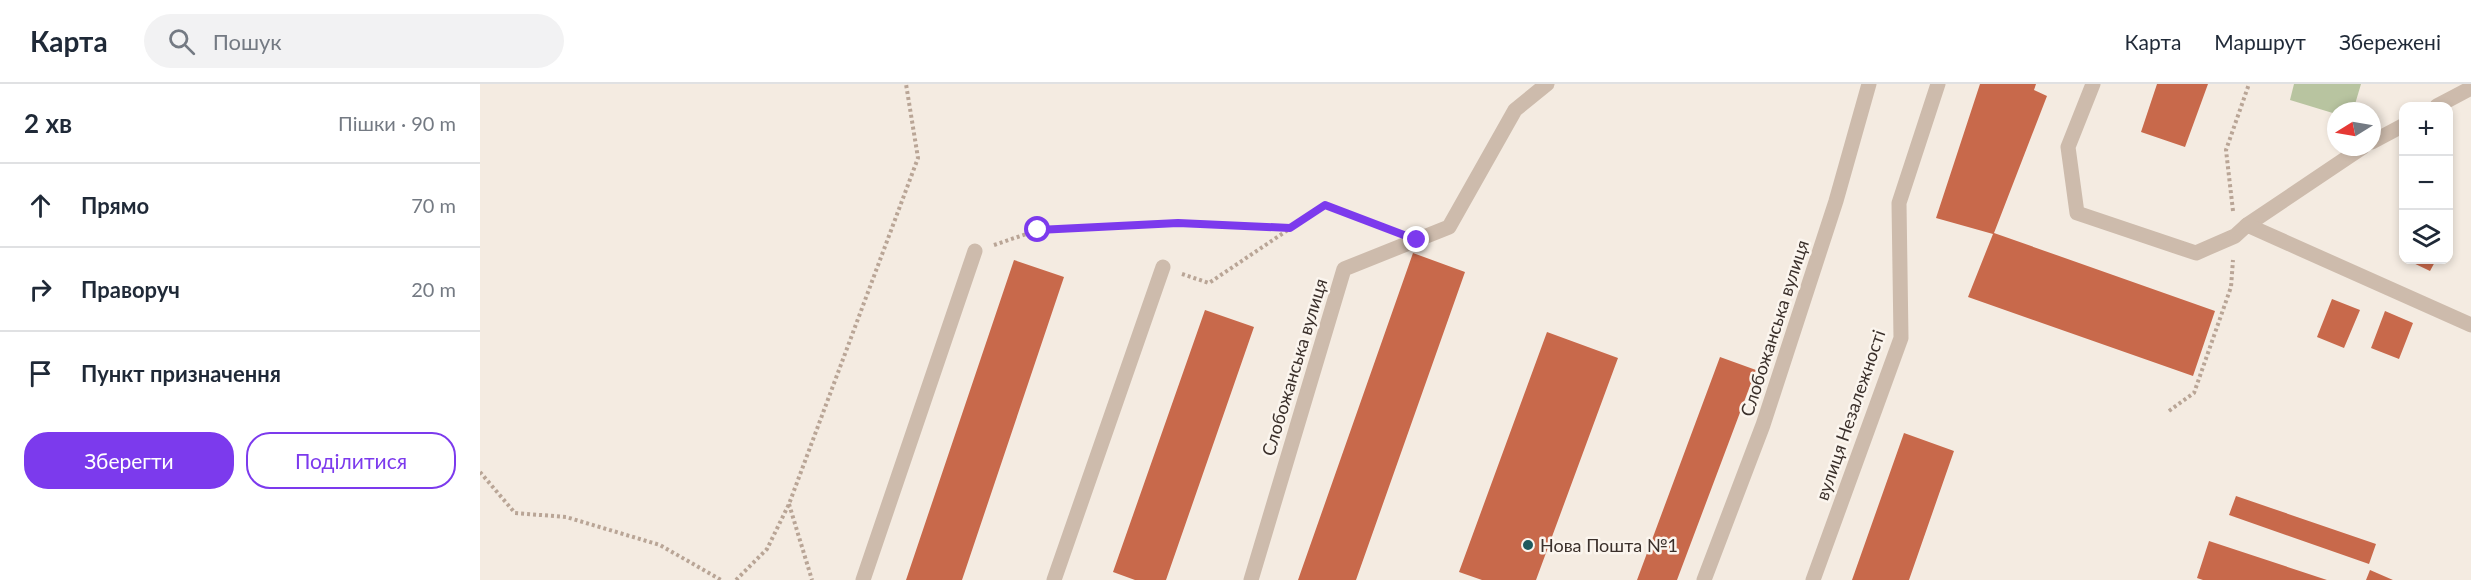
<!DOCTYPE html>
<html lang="uk">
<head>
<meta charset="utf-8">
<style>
	body { margin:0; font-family:Lato,sans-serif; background:#f2f2f3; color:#1f2937 }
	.controls { position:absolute; right:18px; top:18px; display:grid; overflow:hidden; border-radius:12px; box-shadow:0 3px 9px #0003 }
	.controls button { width:54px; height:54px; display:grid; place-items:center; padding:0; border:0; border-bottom:2px solid #e0e1e3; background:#fff; color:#1f2937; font:30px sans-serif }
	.compass { position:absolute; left:1847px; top:18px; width:54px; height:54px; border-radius:50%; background:#fff; box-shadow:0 3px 9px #0003; rotate:259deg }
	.stop { position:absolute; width:18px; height:18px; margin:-14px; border:4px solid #7c3aed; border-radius:50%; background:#fff }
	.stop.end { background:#7c3aed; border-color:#fff; box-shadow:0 2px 6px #0008 }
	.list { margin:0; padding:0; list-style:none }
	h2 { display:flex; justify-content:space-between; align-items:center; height:78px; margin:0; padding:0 24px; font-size:26px }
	h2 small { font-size:20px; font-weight:400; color:#747a83 }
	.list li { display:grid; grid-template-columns:39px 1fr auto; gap:18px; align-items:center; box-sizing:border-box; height:84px; padding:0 24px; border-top:2px solid #e0e1e3 }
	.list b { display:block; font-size:22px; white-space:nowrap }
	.list em { font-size:20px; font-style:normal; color:#747a83 }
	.actions { display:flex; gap:12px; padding:18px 24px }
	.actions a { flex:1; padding:14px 0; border:2px solid #7c3aed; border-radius:24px; text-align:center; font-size:21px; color:#7c3aed }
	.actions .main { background:#7c3aed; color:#fff }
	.icon { flex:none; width:33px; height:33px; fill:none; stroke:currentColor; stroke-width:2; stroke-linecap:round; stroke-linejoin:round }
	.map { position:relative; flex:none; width:1991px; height:496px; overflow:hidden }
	header { display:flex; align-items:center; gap:36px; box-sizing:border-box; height:84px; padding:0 30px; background:#fff; border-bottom:2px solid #e0e1e3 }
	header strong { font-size:28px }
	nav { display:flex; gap:33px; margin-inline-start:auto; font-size:21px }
	.search { width:420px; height:54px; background:#f2f2f3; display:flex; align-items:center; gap:15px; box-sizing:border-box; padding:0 21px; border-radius:33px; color:#747a83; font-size:22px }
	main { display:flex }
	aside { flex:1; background:#fff }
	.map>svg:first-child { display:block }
	.green { fill:#b8c4a0 }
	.building { fill:#c8694b }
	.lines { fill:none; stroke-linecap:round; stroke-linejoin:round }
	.path { stroke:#b9a596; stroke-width:4; stroke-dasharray:3 3; stroke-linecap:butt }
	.lane { stroke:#cdbbac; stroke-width:15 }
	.street { stroke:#cdbbac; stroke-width:15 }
	.route { stroke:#7c3aed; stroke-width:8 }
	.poi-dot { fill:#1f5a5e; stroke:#fbf5ee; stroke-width:2 }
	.labels { text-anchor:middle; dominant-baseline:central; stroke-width:5; stroke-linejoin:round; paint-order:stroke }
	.street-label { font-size:18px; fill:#3b302b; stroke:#fbf5ee }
	.poi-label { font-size:18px; fill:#3b302b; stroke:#fbf5ee; text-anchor:start }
</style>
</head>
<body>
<header>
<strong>Карта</strong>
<div class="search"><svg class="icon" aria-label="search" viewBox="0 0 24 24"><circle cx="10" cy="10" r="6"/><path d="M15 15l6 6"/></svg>Пошук</div>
<nav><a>Карта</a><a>Маршрут</a><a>Збережені</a></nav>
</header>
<main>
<aside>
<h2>2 хв<small>Пішки · 90 m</small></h2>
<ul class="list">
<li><svg class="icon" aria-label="ahead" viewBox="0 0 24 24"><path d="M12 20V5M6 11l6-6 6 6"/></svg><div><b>Прямо</b></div><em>70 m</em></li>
<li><svg class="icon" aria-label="right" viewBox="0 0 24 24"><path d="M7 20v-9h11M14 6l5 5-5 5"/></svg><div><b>Праворуч</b></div><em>20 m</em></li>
<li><svg class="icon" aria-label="arrive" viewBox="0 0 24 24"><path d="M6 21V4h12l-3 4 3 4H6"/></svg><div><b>Пункт призначення</b></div></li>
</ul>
<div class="actions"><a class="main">Зберегти</a><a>Поділитися</a></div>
</aside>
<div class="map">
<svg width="1991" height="496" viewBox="0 0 1991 496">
	<rect width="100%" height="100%" fill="#f4ebe1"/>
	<path class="green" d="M1814,0H1881L1873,27H1856V30L1810,16Z"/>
	<path class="building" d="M1500,0H1556L1554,6L1567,12L1514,149L1735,227L1713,292L1488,213L1513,150L1456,134Z
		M1677,0H1728L1705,63L1661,48Z
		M933,169L985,188L876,496H818Z
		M534,176L584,193L482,496H426Z
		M1927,176H1956L1950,187Z
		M1852,215L1880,226L1864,264L1837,253Z
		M725,226L774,243L686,496H655L633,488Z
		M1905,227L1933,239L1919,275L1891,264Z
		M1067,248L1138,274L1056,496H1002L979,488Z
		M1240,273L1276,286L1197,496H1157Z
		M1424,349L1474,367L1429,496H1372Z
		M1756,412L1896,460L1889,480L1749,431Z
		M1729,457L1847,496H1723L1717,494Z
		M1890,486L1913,496H1886Z"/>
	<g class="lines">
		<path class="path" d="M1753,127L1746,66L1769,0
			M514,161L558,146L698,139L810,144
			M702,190L729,199L845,121L905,144
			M1689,327L1714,309L1751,203L1753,176
			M0,388L35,429L86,433L180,461L241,496
			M309,420L332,496
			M256,496L287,465L309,420L438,74L426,0"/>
		<path class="lane" d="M1957,22L1991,4
			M1892,58L1924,41
			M1767,141L1883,63"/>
		<path class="street" d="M1613,0L1588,63L1597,129L1716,169L1755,152L1767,141L1991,241
			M383,496L495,167
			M574,496L683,183
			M771,496L864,185L969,143L1035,26L1067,0
			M1224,496L1283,341L1356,117L1389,0
			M1333,496L1421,254L1419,119L1458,0"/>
	</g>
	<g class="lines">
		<path class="route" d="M558,146L698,139L810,144L845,121L937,156"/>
	</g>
	<circle class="poi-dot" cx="1048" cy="461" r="6"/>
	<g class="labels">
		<g class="street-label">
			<text transform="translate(1294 244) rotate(-72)">Слобожанська вулиця</text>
			<text transform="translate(814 283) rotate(-73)">Слобожанська вулиця</text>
			<text transform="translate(1370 331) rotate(-71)">вулиця Незалежності</text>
		</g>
		<g class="poi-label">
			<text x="1060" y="461">Нова Пошта №1</text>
		</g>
	</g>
</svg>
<div class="controls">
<button>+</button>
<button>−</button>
<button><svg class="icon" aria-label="layers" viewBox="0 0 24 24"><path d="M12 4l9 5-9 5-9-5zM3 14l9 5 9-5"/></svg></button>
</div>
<svg class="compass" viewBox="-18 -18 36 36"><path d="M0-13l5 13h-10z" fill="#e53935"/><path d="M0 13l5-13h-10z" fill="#747a83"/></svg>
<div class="stop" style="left:558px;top:146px"></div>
<div class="stop end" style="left:937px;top:156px"></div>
</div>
</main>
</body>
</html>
